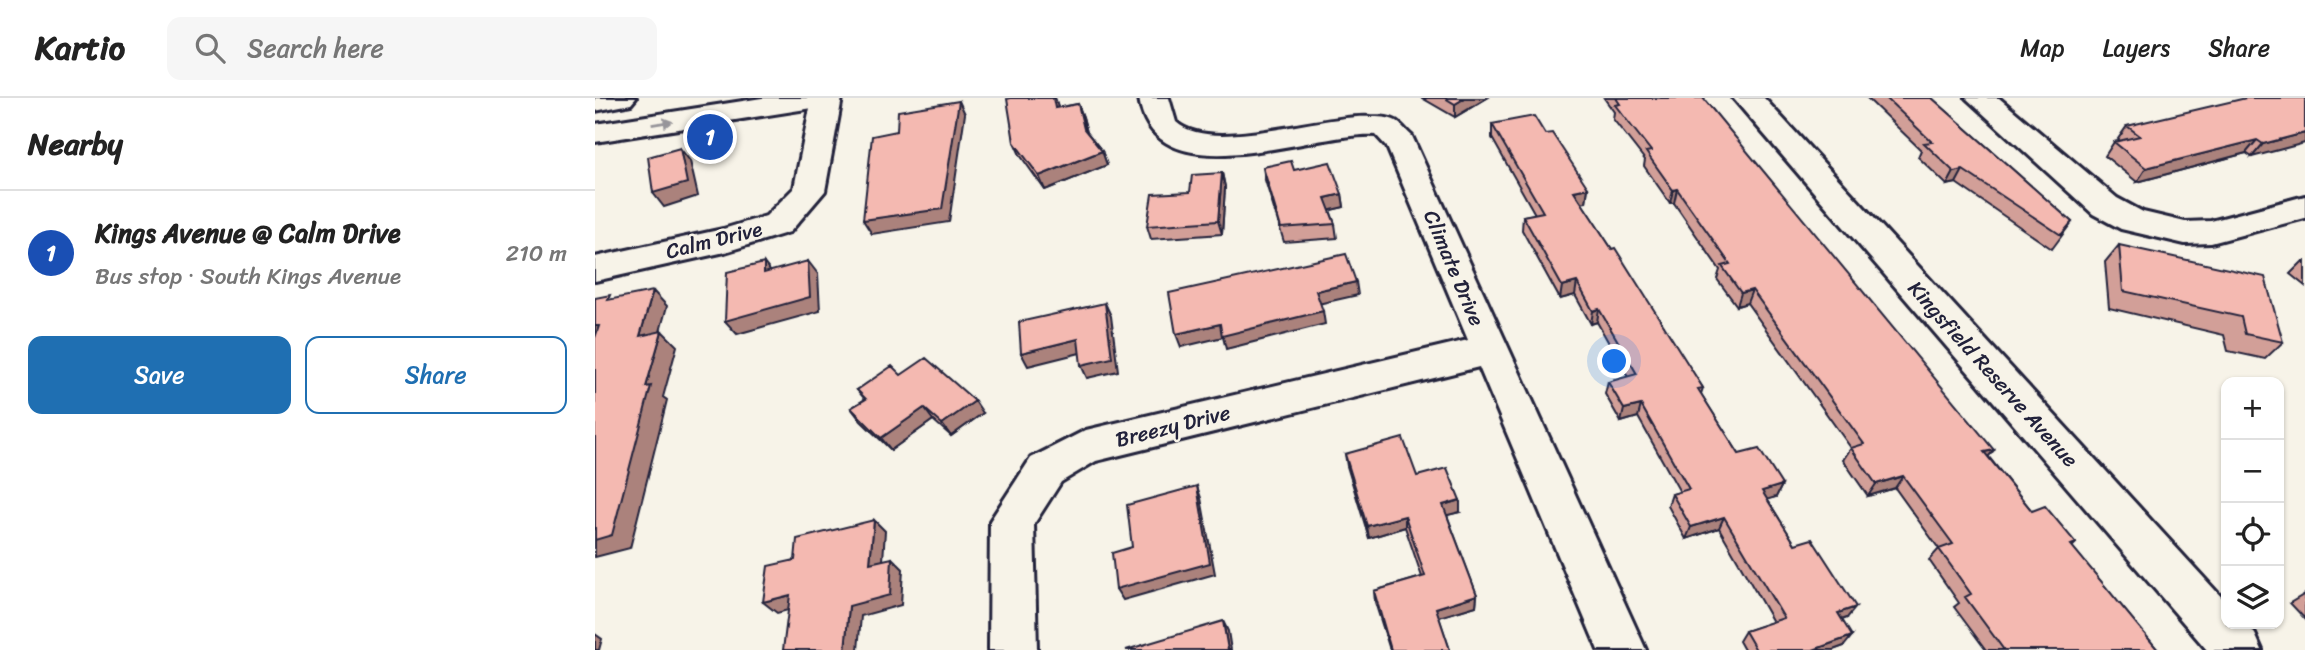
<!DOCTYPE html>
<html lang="en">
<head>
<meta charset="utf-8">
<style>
	body { margin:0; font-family:Sriracha,sans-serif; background:#f6f6f6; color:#222 }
	.controls { position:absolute; right:21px; bottom:21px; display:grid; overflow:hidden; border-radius:14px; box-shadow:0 2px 5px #0004 }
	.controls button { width:63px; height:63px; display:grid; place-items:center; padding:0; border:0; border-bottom:2px solid #e0e0e0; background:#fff; color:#222; font:35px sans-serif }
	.you { position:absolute; left:1020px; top:264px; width:24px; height:24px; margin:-18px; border:5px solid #fff; border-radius:50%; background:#1a73e8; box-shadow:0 0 0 10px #1a73e833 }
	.badge { display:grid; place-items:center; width:46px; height:46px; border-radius:50%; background:#1f6fb2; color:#fff; font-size:23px; font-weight:700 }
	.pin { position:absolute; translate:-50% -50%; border:4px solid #fff; box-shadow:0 2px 7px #0006 }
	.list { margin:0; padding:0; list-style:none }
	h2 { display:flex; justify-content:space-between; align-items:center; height:91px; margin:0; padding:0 28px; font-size:30px }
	h2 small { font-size:23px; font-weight:400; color:#767676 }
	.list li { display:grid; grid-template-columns:46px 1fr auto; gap:21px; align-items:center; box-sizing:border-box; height:126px; padding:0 28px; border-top:2px solid #e0e0e0 }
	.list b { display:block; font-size:26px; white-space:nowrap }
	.list p { margin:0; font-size:23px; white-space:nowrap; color:#767676 }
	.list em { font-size:23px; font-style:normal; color:#767676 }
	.actions { display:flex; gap:14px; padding:21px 28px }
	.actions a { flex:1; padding:16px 0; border:2px solid #1f6fb2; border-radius:14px; text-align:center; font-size:24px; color:#1f6fb2 }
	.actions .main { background:#1f6fb2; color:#fff }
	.icon { flex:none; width:38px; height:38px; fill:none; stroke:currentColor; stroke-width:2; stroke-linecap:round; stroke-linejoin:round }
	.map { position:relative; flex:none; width:1710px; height:552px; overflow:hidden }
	header { display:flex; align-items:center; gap:42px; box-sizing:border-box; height:98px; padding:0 35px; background:#fff; border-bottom:2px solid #e0e0e0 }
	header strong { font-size:33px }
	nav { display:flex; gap:38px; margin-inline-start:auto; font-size:24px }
	.search { width:490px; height:63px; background:#f6f6f6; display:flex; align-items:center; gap:18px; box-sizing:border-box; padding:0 24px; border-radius:14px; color:#767676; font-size:26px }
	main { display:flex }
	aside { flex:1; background:#fff }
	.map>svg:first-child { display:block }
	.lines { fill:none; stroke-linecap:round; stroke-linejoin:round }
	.minor-casing { stroke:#22223b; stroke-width:6 }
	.secondary-casing { stroke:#22223b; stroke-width:6 }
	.minor { fill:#f7f3e8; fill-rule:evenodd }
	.secondary { fill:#f7f3e8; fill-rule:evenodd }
	.wall { fill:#d29f98; stroke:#22223b; stroke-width:2 }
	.shaded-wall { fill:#ab827c; stroke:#22223b; stroke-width:2 }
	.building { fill:#f4b9b1; stroke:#22223b; stroke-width:2 }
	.oneway { fill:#97959a }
	.labels { text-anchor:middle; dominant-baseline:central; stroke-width:5; stroke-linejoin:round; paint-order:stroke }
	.street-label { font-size:21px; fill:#22223b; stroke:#f7f3e8 }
</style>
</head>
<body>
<header>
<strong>Kartio</strong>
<div class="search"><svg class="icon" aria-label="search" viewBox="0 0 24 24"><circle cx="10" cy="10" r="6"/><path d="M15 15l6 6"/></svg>Search here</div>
<nav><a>Map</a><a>Layers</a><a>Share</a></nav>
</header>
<main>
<aside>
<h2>Nearby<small></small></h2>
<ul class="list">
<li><span class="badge" style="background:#1a4fb4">1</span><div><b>Kings Avenue @ Calm Drive</b><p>Bus stop · South Kings Avenue</p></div><em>210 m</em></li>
</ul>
<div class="actions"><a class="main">Save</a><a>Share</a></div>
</aside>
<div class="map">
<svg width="1710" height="552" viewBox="0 0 1710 552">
	<rect width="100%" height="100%" fill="#f7f3e8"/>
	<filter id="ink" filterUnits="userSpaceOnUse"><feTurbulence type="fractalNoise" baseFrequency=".0143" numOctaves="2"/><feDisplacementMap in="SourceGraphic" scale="14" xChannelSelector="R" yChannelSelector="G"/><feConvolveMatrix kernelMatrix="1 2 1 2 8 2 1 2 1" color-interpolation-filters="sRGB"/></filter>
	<g filter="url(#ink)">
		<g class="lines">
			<g class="minor-casing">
				<path id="minor" d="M217,0H247L230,93L195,134L130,154L0,183V159L128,131L171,118L199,90Z
					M544,0H574L581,24C616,57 727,16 775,19C783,19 794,19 801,23C807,27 812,34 817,38L1051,552H1003L884,269L501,363L466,384L439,426L442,552H394L395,423L436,360L491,332L873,242L792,49L781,37C716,33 559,102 544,0Z
					M1138,0H1169L1631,504V526H1651L1660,536L1667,552H1612Z
					M1371,0H1404L1522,100L1548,114L1590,124L1616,123L1710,98V120L1616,145L1590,146L1526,131L1498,116Z"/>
			</g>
			<g class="secondary-casing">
				<path id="secondary" d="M0,0H41L36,6L0,13Z
					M167,0H239L234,6L224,9L0,44V26Z"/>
			</g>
			<use href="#minor" class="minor"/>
			<use href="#secondary" class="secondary"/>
		</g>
		<path class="wall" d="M416,0H460L463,10L483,6L488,19L492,34L507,53L512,67L450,92L425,57L419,44Z
			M827,0H892L860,19Z
			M1009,0H1108L1437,413L1481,445L1477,449L1563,552H1391L1359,509L1364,505L1334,462L1344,451L1300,390L1273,398L1248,362L1256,350L1152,205L1142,208L1122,181L1125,172L1079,105H1075L1049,68L1050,62L1018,21L1019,14Z
			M1272,0H1337L1477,124L1457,151L1361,85L1352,87L1323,59L1326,52Z
			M1710,0L1657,59L1651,55L1542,84L1510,58L1519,44L1525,43L1523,41L1532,28Z
			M897,26L950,36L993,90L991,104H986L1108,290L1106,296L1144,356L1187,387L1181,399L1172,401L1200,446L1252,520L1247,522L1249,548L1238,552H1149L1144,543L1150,533L1178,524L1124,430L1091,441L1073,408L1077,396L1085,394L1043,319L1026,324L1010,296L1013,284L1033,279L1002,224L996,226L980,197L965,201L927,132L928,118L940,116L897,40Z
			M668,69L699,72L747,96L749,109L735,112L740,126L742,140L689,144L670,82Z
			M627,75L630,89L627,136L556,141L552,128L595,94Z
			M1524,147L1688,244L1670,261L1633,253L1629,237L1514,210L1510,164Z
			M1708,163H1710V188L1695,176Z
			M306,277L388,315L356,338L338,322L296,352L266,323L256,310L270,301L262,292Z
			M750,356L822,378L865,414L852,417L882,497L881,508L844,519L855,552H795L780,504L779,493L827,479L810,429L774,440L752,368Z
			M1710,496V521L1695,505Z"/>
		<path class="shaded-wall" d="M458,0H460L462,5L465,24L460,10Z
			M870,0H892L860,19V6Z
			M364,3L370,16L354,124L277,136L268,122Z
			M483,6L488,19L494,44L489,31Z
			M1710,35V45L1657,59L1668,46Z
			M1662,42L1651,55L1542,84L1551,70Z
			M85,50L95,63L103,98L69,109L58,95Z
			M507,53L512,67L450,92L444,78Z
			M1368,72L1361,85L1352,87L1359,74Z
			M627,75L630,89L627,136L623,123Z
			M993,90L991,104L977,106L979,93Z
			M1082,91L1079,105H1075L1078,92Z
			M747,96L749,109L732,113L730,100Z
			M213,163L223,176L225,213L142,236L130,223Z
			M169,165L179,178L169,175Z
			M761,184L763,197L723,206L721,193Z
			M982,184L980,197L965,201L967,188Z
			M1157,192L1152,205L1142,208L1146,195Z
			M58,193L72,208L60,252L45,238Z
			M510,205L516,218L523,273L492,280L486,267Z
			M1004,211L1002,224L996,226L998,213Z
			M728,213L730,226L631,251L628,239L586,249L581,236L625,226Z
			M0,228H4L0,246Z
			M67,233L82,248L68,299L72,302L35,450L0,459V460V442L51,289Z
			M483,241L489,254L433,268L426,255Z
			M380,303L388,315L356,338L347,326Z
			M1046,307L1043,319L1026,324L1029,311Z
			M329,310L338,322L296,352L286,340Z
			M1399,352L1389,364V354Z
			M1308,378L1300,390L1273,398L1281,386Z
			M1187,387L1181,399L1161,405L1167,393Z
			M602,388L606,400L620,476L528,502L521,491Z
			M865,402V414L849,418L848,407Z
			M810,418V429L774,440L772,428Z
			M1129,419L1124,430L1091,441L1096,429Z
			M279,422L290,433L287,477L275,465Z
			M297,460L308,471L306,507L266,518L263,552H250L254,508Z
			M195,497L208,508L182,515L168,504Z
			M882,497L881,508L841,520V510Z
			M1261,509L1252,520L1235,526L1243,515Z
			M628,523L633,533L636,552H633Z
			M0,536L7,541L4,552H0Z
			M1257,538L1249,548L1238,552H1218Z"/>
		<path class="building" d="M416,0H458L460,10L483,6L489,31L507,53L444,78L419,44L412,1Z
			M850,0H870L860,6Z
			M1021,0H1108L1399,352L1389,354L1437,413L1450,408L1481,445L1476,447L1563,552H1409L1370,499L1376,496L1344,451L1358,446L1308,378L1281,386L1256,350L1269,346L1157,192L1146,195L1127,168L1135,166L1082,91L1078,92L1051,54L1056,53L1020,7L1025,6Z
			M1291,0H1337L1477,124L1466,137L1368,72L1359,74L1329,45L1337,44Z
			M1651,0H1710V35L1668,46L1662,42L1551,70L1519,44L1545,38L1532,28Z
			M364,3L347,111L268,122L277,38L302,33L303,13Z
			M939,18L950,36L957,35L993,90L979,93L1017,151L1020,150L1108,290L1103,291L1144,356L1164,351L1187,387L1167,393L1200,446L1217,441L1261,509L1243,515L1257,538L1218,552H1161L1150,533L1189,520L1129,419L1096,429L1077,396L1094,391L1046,307L1029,311L1013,284L1042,276L1004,211L998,213L982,184L967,188L928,118L948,114L897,26Z
			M85,50L92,85L58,95L53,59Z
			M696,63L699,72L735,64L747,96L730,100L740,126L686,130L668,69Z
			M627,75L623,123L552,128L557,96L595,94L597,77Z
			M1524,147L1670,179L1688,244L1650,236L1646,219L1528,193Z
			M751,156L761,184L721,193L728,213L627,238L625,226L581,236L574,195Z
			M213,163L215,199L130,223L132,174L169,165V175Z
			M58,193L45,238L67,233L51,289L56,288L17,437L0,442V240L4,228H0V200L15,197L13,202Z
			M510,205L517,260L486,267L483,241L426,255L424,224Z
			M331,260L380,303L347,326L329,310L286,340L256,310L271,301L262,292L297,268L306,277Z
			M808,340L822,378L852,370L865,402L848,407L882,497L841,510L855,552H796L779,493L830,478L810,418L772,428L750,356Z
			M602,388L615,465L521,491L517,455L537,449L532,407Z
			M279,422L275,465L297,460L295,497L254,508L250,552H188L195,497L168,504L173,468L200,462L202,441Z
			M628,523L633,552H531Z"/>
		<defs><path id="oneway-solid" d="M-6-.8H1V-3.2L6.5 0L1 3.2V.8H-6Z" transform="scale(1.75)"/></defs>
		<use class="oneway" href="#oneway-solid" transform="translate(67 25) rotate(-9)"/>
	</g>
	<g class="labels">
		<g class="street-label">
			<text transform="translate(119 142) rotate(-14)">Calm Drive</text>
			<text transform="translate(859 170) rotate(67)">Climate Drive</text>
			<text transform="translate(1398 276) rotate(48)">Kingsfield Reserve Avenue</text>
			<text transform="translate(578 328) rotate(-14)">Breezy Drive</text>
		</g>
	</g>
</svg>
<div class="controls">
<button>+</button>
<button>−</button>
<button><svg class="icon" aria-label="locate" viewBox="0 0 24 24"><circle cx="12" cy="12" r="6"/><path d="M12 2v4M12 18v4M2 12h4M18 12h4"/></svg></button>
<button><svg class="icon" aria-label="layers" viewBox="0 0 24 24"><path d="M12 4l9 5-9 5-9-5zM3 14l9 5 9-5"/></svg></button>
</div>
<div class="you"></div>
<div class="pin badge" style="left:115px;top:39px;background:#1a4fb4">1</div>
</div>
</main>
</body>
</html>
